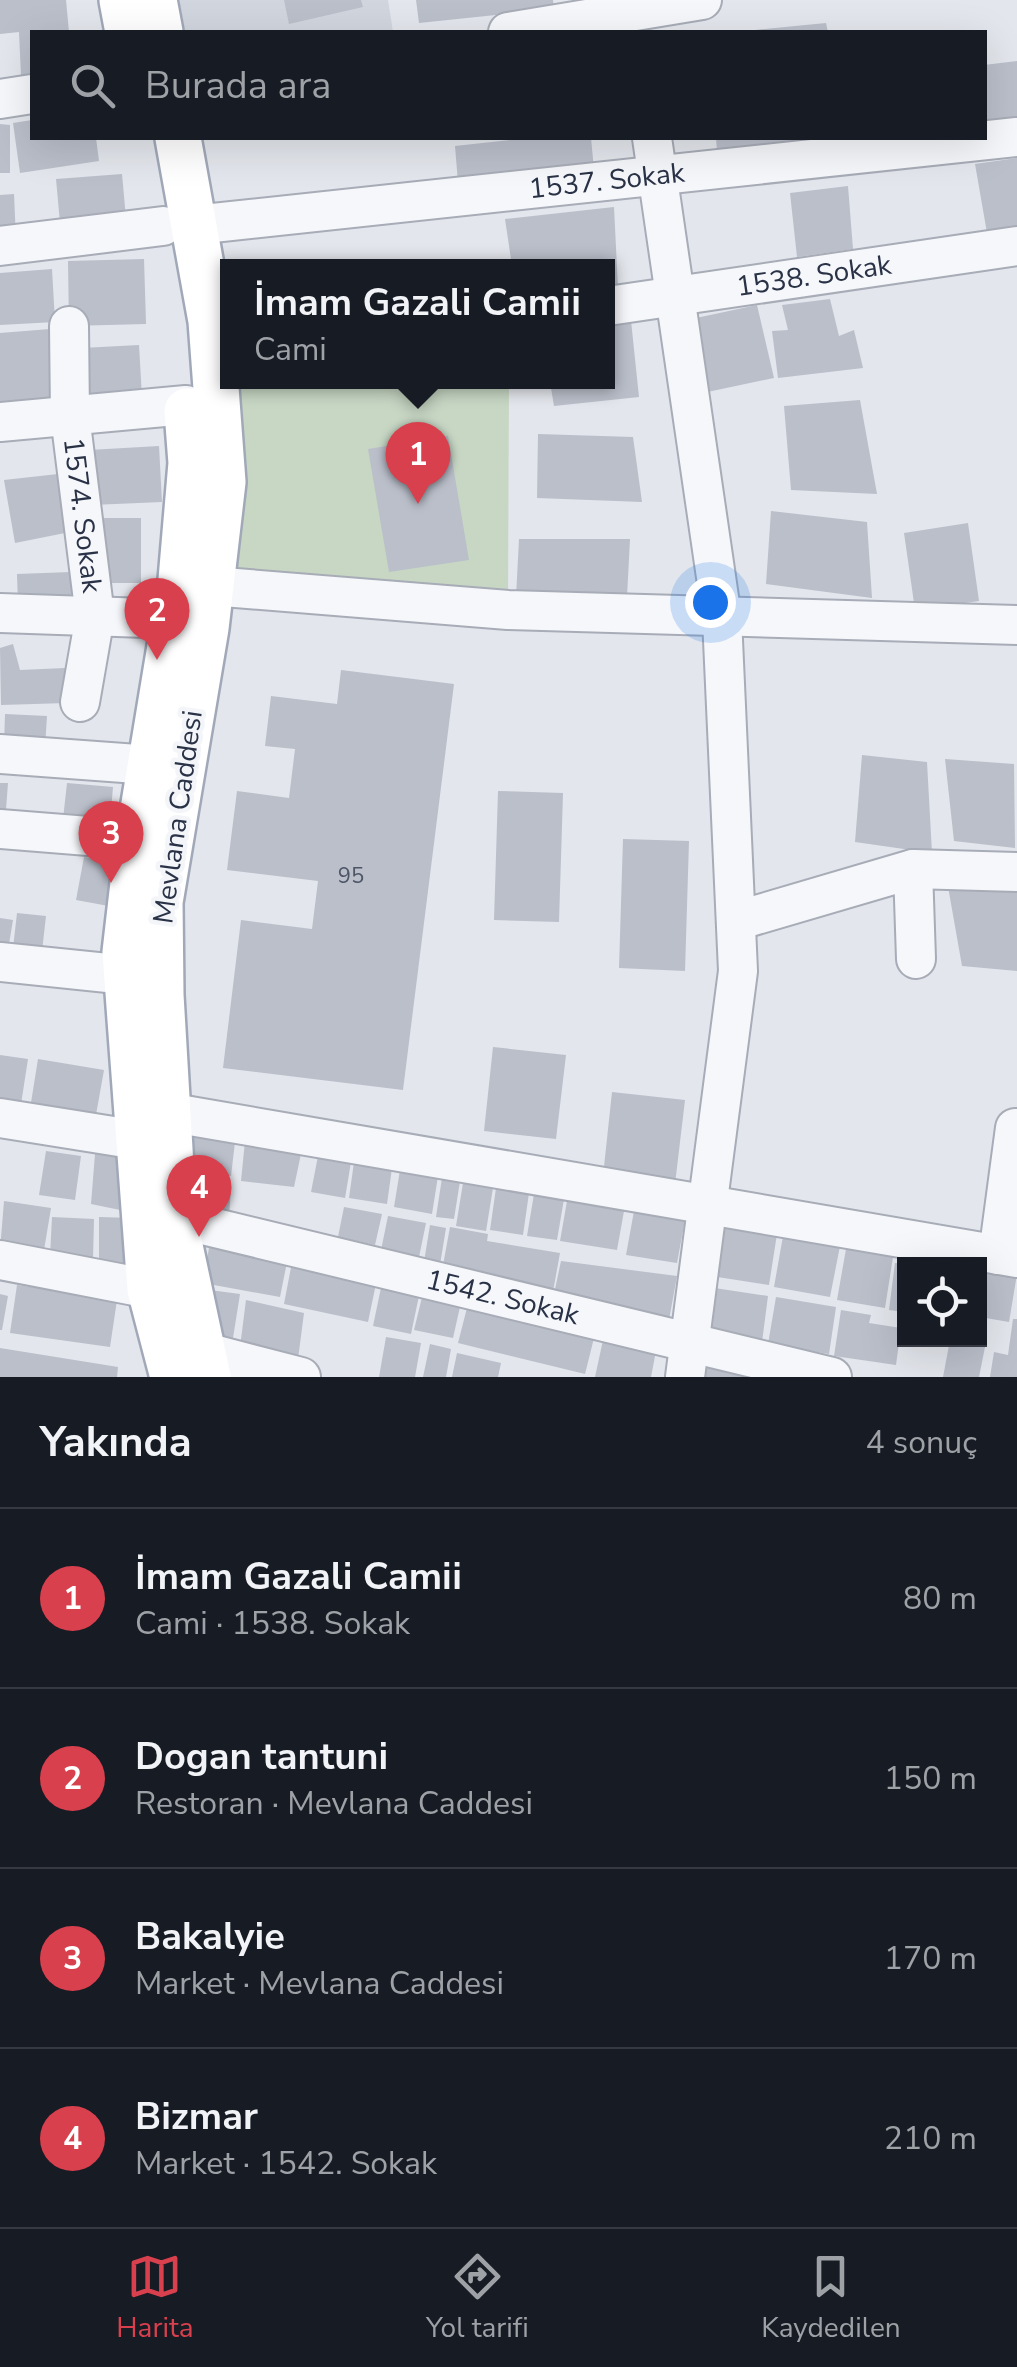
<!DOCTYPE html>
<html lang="tr">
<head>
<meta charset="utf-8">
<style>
	body { margin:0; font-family:"Nunito Sans",sans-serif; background:#242831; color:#f1f3f6 }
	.controls { position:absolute; right:30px; bottom:30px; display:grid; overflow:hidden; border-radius:0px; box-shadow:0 10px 40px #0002 }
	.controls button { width:90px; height:90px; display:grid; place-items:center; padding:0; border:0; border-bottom:2px solid #363941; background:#171b24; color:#f1f3f6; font:50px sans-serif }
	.you { position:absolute; left:710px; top:602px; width:35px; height:35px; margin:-25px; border:8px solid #fff; border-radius:50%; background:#1a73e8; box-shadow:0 0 0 15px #1a73e833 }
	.badge { display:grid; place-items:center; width:65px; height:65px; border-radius:50%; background:#d9404e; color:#fff; font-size:32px; font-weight:700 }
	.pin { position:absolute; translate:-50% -82px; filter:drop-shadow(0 2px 5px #0008) }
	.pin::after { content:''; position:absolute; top:52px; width:35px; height:30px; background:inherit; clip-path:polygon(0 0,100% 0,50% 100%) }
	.popup { position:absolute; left:220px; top:259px; width:395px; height:130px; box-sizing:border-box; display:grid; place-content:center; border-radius:0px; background:#171b24; filter:drop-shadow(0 2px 8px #0005); font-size:32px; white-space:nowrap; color:#9ea1a6 }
	.popup b { font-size:38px; color:#f1f3f6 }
	.popup::after { content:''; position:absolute; left:50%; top:100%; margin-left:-20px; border:20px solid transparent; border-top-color:#171b24 }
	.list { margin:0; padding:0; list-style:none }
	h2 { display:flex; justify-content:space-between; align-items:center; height:130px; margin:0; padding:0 40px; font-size:42px }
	h2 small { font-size:32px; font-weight:400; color:#9ea1a6 }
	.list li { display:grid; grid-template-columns:65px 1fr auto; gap:30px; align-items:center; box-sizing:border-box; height:180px; padding:0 40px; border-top:2px solid #363941 }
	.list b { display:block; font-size:38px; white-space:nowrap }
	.list p { margin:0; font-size:32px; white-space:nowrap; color:#9ea1a6 }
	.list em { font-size:32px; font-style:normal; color:#9ea1a6 }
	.icon { flex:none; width:55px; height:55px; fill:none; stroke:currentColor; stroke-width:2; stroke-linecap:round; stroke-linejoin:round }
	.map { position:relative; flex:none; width:1017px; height:1377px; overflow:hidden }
	.search { position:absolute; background:#171b24; box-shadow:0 10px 40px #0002; left:30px; right:30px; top:30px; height:110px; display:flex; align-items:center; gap:25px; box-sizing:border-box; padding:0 35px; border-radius:0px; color:#9ea1a6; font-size:38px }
	.sheet { height:850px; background:#171b24 }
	nav { display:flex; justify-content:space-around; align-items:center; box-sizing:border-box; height:140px; border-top:2px solid #363941; background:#171b24; font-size:28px; color:#9ea1a6 }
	nav a { display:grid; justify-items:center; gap:5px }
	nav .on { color:#d9404e }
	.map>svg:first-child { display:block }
	.built { fill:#d1d5de }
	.green { fill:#c7d7c4 }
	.building { fill:#babfca }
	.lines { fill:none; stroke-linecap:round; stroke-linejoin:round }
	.minor-casing { stroke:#a7acb7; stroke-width:42 }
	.major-casing { stroke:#a1a9b9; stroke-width:50 }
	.minor { stroke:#f6f7fa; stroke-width:38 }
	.major { stroke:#fff; stroke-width:45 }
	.labels { text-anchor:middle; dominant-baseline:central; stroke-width:9; stroke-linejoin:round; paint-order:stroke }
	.number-label { font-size:22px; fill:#4d5567 }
	.street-label { font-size:28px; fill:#293246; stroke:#f3f5f9 }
</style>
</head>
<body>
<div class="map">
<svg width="1017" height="1377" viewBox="0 0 1017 1377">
	<rect width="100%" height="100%" fill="#e3e6ec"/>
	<path class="built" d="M179,0H388L393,32H185Z"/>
	<path class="green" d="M234,382H509L508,597L236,580Z"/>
	<path class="building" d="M0,0H66L69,32H32V75L21,76L19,32L0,34Z
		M284,0H361L363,7L289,24Z
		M416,0H553L554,9L419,23Z
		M826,23L828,32H755V30Z
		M1017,61V122L984,126V65Z
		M32,120V138H96L99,161L20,173L13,123Z
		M0,124L10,125V173H0Z
		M529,138H591L594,169L458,183L455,146Z
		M716,138H852L717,151Z
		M1017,158V228L987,233L975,164Z
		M122,174L126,218L60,223L56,179Z
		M848,186L853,249L797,257L790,193Z
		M14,194L16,239L0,240V195Z
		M614,207L618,288L608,289V266H512L505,219Z
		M144,259L146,324L69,326L68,261Z
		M52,269L55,322L0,325V273Z
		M830,299L839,336L854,330L863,368L778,378L772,331L788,330L782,305Z
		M757,305L774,378L698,394L682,321Z
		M630,311L639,397L554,406L550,382H608V315Z
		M50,329L55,404L0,407V333Z
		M139,345L142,397L85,400L82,348Z
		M860,400L877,494L791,490L784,406Z
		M538,434L633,437L642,502L537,498Z
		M448,436L469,560L389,572L368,449Z
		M159,446L162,502L92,505L89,450Z
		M58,474L70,532L15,543L4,480Z
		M771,511L867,522L872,598L766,584Z
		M95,518H141V583H95Z
		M968,523L979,601L915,610L904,533Z
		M519,539H630L627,597H516Z
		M71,572V606H18L17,574Z
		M13,644L20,670L65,668L67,703L1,705L0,648Z
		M341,670L454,684L403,1090L223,1068L241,920L312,929L318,881L227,870L237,791L289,798L295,749L265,746L271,696L337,704Z
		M5,714L47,716L45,747L4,745Z
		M862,755L927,762L932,853L855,842Z
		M945,759L1014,764L1015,848L954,841Z
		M0,783H8L5,822L0,821Z
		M67,783L113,787L109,833L62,828Z
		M498,791L563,793L559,922L494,920Z
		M623,839L689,841L685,971L619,968Z
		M84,857L122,864L114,907L76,900Z
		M947,881L1017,888V971L962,966Z
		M17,913L46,916L41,960L12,957Z
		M0,918L13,920L7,956L0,955Z
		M493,1047L566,1055L556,1139L484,1131Z
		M0,1055L28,1059L19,1117L0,1114Z
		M38,1059L104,1070L94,1126L29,1115Z
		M612,1092L685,1100L675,1184L603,1176Z
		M178,1133L235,1142L231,1176L178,1167Z
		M245,1141L302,1149L294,1187L241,1181Z
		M46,1151L81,1156L75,1200L39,1195Z
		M95,1154L122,1156L125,1211L91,1204Z
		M318,1156L351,1162L345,1198L311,1192Z
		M354,1162L392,1168L387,1204L349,1198Z
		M400,1170L438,1176L432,1214L394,1207Z
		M182,1173L231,1185L229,1219L182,1206Z
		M442,1178L460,1181L454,1219L436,1217Z
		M463,1183L493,1188L486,1231L456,1226Z
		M496,1188L529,1193L523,1235L490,1230Z
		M534,1194L564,1199L557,1240L527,1236Z
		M4,1201L51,1208L43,1256L0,1250Z
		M567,1201L624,1211L617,1250L560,1241Z
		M344,1207L382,1214L375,1245L338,1237Z
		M634,1211L685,1220L677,1263L626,1255Z
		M388,1216L426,1223L418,1262L380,1255Z
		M52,1217L94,1219L93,1259L50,1257Z
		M99,1217L133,1218L132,1264L99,1263Z
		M720,1224L777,1234L769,1285L711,1276Z
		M430,1225L446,1228L439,1271L423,1268Z
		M450,1227L488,1234L487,1241L560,1253L552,1297L441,1276Z
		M783,1236L840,1246L830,1297L774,1287Z
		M210,1242L288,1257L280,1297L203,1283Z
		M846,1249L893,1257L885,1308L837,1300Z
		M561,1261L677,1276L669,1320L554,1294Z
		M292,1262L377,1279L368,1322L284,1304Z
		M895,1263L904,1264V1312L889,1310Z
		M980,1268L1017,1274L1009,1322L980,1317Z
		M382,1283L420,1291L411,1334L373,1326Z
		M17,1285L117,1300L110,1347L10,1333Z
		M708,1287L768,1296L762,1342L701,1333Z
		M202,1289L240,1294L233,1338L211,1335Z
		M424,1289L462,1298L453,1338L414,1330Z
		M0,1294L8,1296L2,1330H0Z
		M776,1297L836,1307L829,1354L768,1344Z
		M246,1300L304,1313L298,1359L240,1347Z
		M468,1304L595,1334L585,1374L458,1343Z
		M841,1310L871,1315L869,1323L901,1328L896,1365L834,1356Z
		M1013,1319H1017V1377H990L994,1352L1008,1355Z
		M386,1337L421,1343L415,1377H379Z
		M603,1340L656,1351L651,1377H595Z
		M950,1340L986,1342L979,1377H943Z
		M430,1344L451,1349L446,1377H423Z
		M0,1348L118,1367L117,1377H0Z
		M457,1353L501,1363L498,1377H452Z
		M700,1364L759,1377H698Z"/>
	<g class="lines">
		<g class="minor-casing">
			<g id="minor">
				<path d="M508,32L702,0"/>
				<path d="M0,99L32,94"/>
				<path d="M652,138L722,618L738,971L685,1377"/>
				<path id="s1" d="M194,225L1017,137"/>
				<path d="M0,246L163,226"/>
				<path id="s2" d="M608,306L1017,246"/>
				<path id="s3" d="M69,326L70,416L95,616L80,702"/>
				<path d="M0,422L186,405"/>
				<path d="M211,586L508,610L1017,625"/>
				<path d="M0,613L175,619"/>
				<path d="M0,754L151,765"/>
				<path d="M0,829L138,840"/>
				<path d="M913,869L916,959"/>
				<path d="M736,921L913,869L1017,872"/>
				<path d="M0,962L127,975"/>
				<path d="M167,1112L1017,1258"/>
				<path d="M0,1118L138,1140"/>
				<path id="s4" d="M174,1218L832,1377"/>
				<path d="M998,1255L1015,1128"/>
				<path d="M0,1260L150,1289"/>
				<path d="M201,1351L301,1377"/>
			</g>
		</g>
		<g class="major-casing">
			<path id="major" d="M122,0L128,32
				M154,0L160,32
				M178,138L211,321L223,482L206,628L160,902L161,995L174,1218L208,1377
				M173,1377L150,1289L125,952L138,840L181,580L191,463L187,411"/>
		</g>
		<use href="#minor" class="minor"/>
		<use href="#major" class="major"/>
	</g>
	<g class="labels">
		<g class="number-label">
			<text x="351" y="876">95</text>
		</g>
		<g class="street-label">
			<text stroke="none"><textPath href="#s1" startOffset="415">1537. Sokak</textPath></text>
			<text stroke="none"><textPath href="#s2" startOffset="208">1538. Sokak</textPath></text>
			<text stroke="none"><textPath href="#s3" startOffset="190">1574. Sokak</textPath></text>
			<text transform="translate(178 817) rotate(-82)">Mevlana Caddesi</text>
			<text stroke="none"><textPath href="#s4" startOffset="338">1542. Sokak</textPath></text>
		</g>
	</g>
</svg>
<div class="controls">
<button><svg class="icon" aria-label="locate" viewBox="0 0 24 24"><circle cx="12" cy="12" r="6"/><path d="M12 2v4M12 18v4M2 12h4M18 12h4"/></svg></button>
</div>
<div class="you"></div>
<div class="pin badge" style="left:418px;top:504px">1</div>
<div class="popup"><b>İmam Gazali Camii</b>Cami</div>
<div class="pin badge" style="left:157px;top:660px">2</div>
<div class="pin badge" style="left:111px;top:883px">3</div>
<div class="pin badge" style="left:199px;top:1237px">4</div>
<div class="search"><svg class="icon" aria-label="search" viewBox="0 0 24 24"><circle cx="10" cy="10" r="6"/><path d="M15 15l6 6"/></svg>Burada ara</div>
</div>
<section class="sheet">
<h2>Yakında<small>4 sonuç</small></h2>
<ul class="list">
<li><span class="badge">1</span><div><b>İmam Gazali Camii</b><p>Cami · 1538. Sokak</p></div><em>80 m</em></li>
<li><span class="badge">2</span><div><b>Dogan tantuni</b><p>Restoran · Mevlana Caddesi</p></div><em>150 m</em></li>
<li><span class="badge">3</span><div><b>Bakalyie</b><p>Market · Mevlana Caddesi</p></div><em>170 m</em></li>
<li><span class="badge">4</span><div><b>Bizmar</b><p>Market · 1542. Sokak</p></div><em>210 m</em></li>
</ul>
</section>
<nav>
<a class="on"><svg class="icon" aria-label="map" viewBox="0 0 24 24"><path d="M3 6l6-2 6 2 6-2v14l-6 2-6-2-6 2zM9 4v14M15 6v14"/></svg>Harita</a>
<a><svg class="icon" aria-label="directions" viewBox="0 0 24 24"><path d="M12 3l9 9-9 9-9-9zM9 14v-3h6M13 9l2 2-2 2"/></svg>Yol tarifi</a>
<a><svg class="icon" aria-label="saved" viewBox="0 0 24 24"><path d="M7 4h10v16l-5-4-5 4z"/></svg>Kaydedilen</a>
</nav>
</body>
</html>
